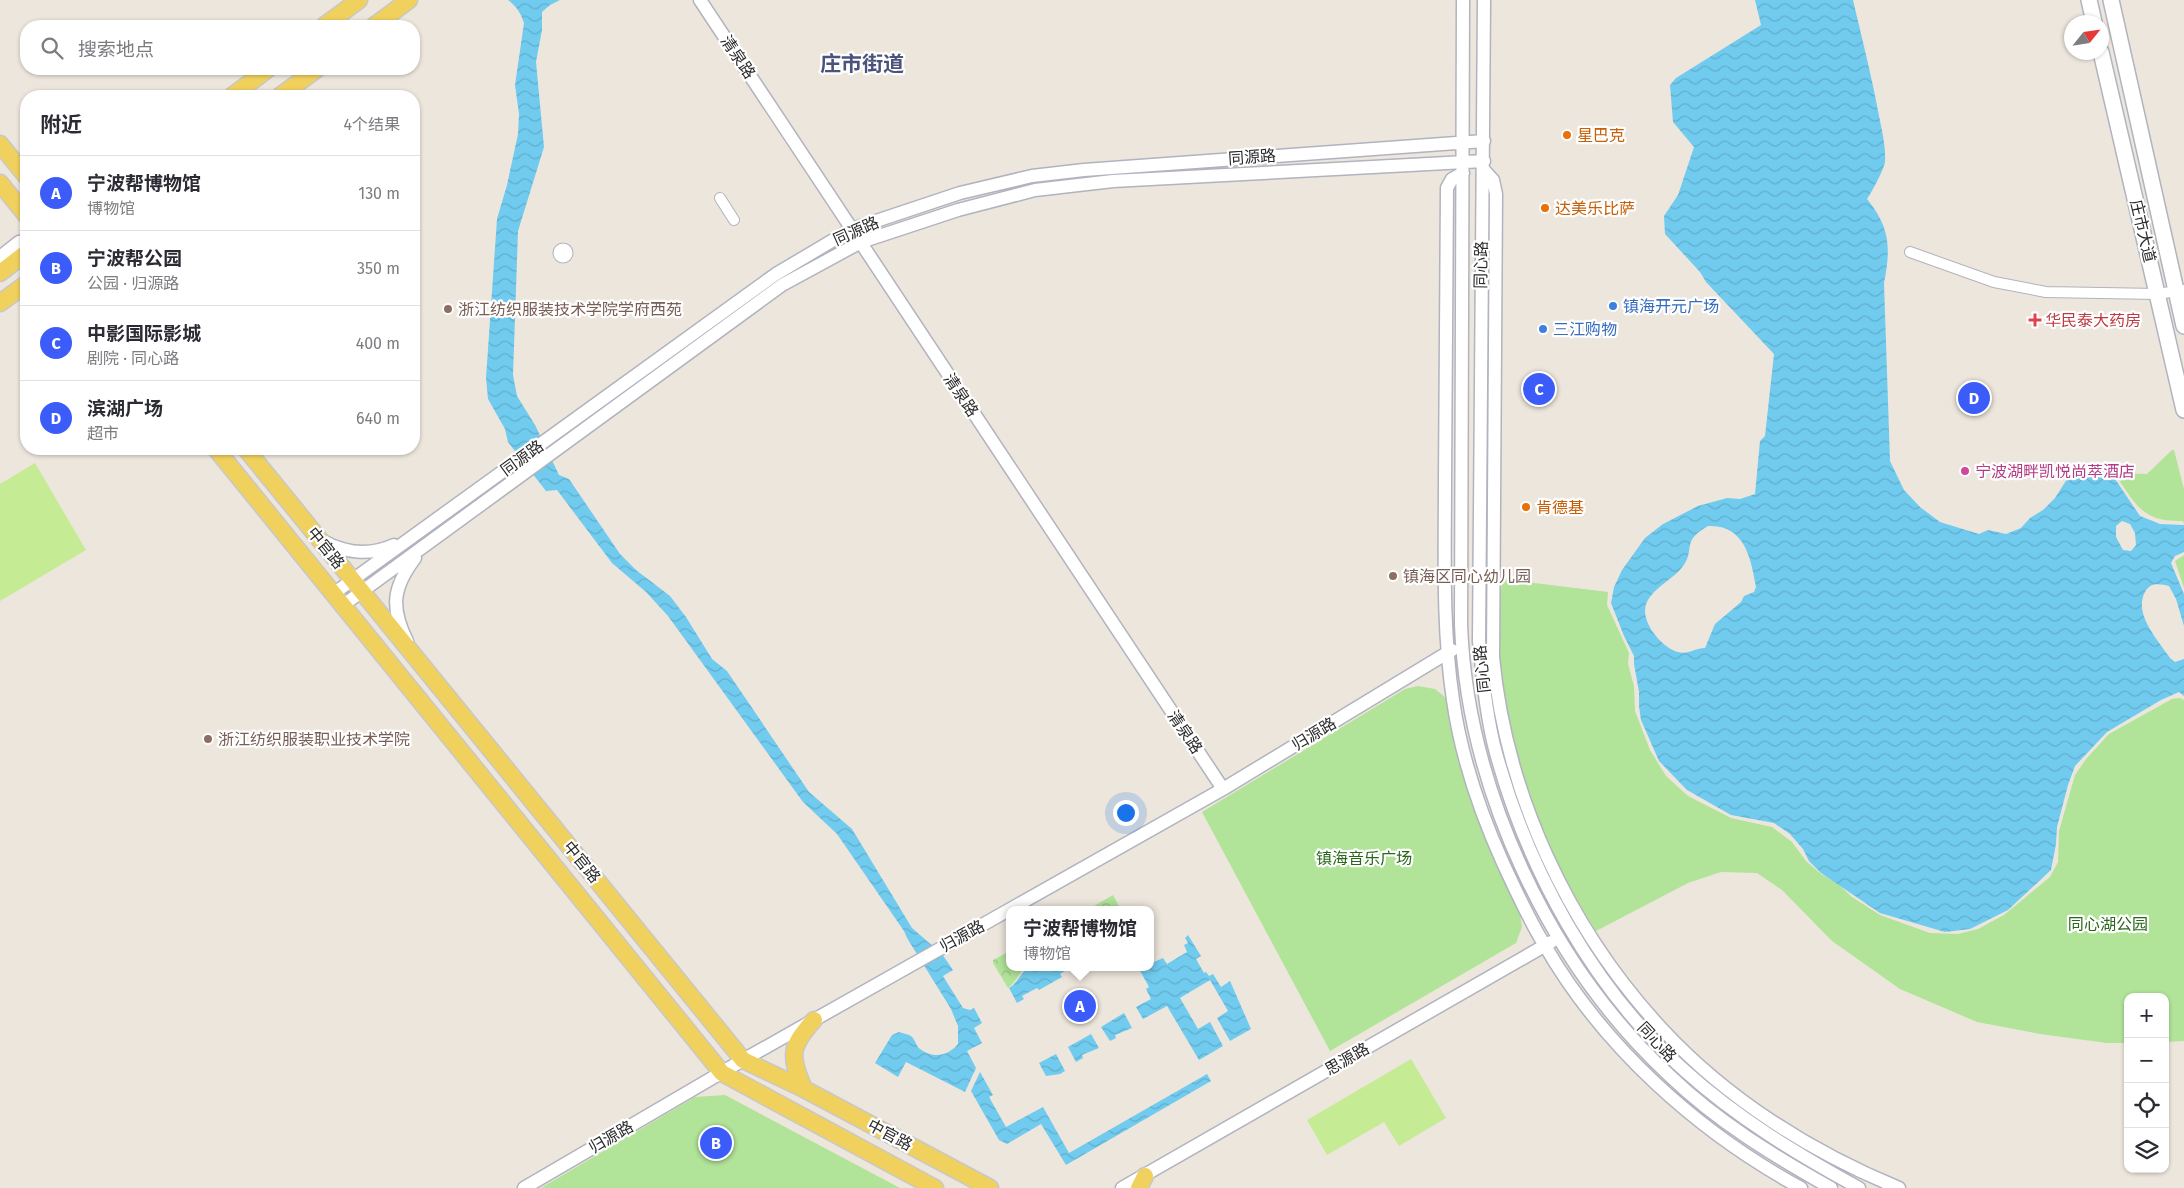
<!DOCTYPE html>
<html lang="zh">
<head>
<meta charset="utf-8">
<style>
	body { margin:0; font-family:"Fira Sans","Noto Sans SC",sans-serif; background:#f2f2f3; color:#2b2b33 }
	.controls { position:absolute; right:15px; bottom:15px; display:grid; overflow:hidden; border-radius:10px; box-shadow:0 1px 4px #0004 }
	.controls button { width:45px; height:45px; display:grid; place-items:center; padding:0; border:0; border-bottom:1px solid #e1e1e2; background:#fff; color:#2b2b33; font:25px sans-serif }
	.compass { position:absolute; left:2064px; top:15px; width:45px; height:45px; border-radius:50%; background:#fff; box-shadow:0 1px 4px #0004; rotate:60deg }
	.you { position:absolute; left:1125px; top:812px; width:18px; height:18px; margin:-12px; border:4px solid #fff; border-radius:50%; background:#1a73e8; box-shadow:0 0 0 8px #1a73e833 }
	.badge { display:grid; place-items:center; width:32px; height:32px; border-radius:50%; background:#3c5cfa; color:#fff; font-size:16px; font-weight:700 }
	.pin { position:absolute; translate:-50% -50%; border:2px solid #fff; box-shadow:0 1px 5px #0006 }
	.popup { position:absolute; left:1006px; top:906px; width:148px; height:65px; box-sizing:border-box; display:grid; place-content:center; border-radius:10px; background:#fff; filter:drop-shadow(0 1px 4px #0005); font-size:16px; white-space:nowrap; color:#7c7c81 }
	.popup b { font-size:19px; color:#2b2b33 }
	.popup::after { content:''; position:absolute; left:50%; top:100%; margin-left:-10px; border:10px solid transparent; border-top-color:#fff }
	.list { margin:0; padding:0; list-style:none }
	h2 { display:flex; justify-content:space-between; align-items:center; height:65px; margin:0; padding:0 20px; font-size:21px }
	h2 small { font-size:16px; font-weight:400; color:#7c7c81 }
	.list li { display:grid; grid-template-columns:32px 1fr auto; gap:15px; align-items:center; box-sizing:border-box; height:75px; padding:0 20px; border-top:1px solid #e1e1e2 }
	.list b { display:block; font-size:19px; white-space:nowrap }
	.list p { margin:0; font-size:16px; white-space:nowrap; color:#7c7c81 }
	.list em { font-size:16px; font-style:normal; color:#7c7c81 }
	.icon { flex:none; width:28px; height:28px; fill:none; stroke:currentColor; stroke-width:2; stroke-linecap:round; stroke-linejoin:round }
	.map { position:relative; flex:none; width:2184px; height:1188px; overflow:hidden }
	.search { position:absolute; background:#fff; box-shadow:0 1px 4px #0004; left:20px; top:20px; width:400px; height:55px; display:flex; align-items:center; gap:12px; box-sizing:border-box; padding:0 18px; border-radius:20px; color:#7c7c81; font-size:19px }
	.panel { position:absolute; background:#fff; box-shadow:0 1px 4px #0004; left:20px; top:90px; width:400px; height:365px; border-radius:20px }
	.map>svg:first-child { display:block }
	.forest { fill:url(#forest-crowns) }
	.park { fill:#b1e399 }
	.pitch { fill:#c5eb95 }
	.water { fill:url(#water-waves); fill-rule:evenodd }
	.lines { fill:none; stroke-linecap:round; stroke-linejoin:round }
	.minor-casing { stroke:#b1b3be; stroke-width:12 }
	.tertiary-casing { stroke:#b1b3be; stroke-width:15 }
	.secondary-casing { stroke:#b1b3be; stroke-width:18 }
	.primary-casing { stroke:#c8c8c8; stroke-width:19 }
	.minor { stroke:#fff; stroke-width:10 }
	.tertiary { stroke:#fff; stroke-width:12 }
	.secondary { stroke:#fff; stroke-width:15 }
	.primary { stroke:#f1d15e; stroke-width:16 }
	.food-dot { fill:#e8710a; stroke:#fff; stroke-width:2 }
	.shop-dot { fill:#3f7fe0; stroke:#fff; stroke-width:2 }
	.education-dot { fill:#8d6e63; stroke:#fff; stroke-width:2 }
	.health-dot { fill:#e0444e; stroke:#fff; stroke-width:2 }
	.hotel-dot { fill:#d1479c; stroke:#fff; stroke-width:2 }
	.labels { text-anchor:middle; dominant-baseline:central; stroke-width:4.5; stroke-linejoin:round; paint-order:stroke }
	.street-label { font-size:16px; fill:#2b2b2b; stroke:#fff }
	.food-label { font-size:16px; fill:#c56008; stroke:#fff; text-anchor:start }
	.shop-label { font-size:16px; fill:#366cbe; stroke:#fff; text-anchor:start }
	.education-label { font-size:16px; fill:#785e54; stroke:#fff; text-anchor:start }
	.health-label { font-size:16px; fill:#be3a42; stroke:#fff; text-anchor:start }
	.hotel-label { font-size:16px; fill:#b23c85; stroke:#fff; text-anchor:start }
	.park-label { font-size:16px; fill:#29681a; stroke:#fff }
	.district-label { font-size:21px; font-weight:bold; fill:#4b537c; stroke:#fff }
</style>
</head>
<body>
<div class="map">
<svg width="2184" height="1188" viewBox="0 0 2184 1188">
	<defs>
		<pattern id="forest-crowns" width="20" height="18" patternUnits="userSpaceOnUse" patternTransform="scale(1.25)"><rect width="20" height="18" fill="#b1e399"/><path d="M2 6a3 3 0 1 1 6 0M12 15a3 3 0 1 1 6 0" fill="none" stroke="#98c384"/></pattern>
		<pattern id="water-waves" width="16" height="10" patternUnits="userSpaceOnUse" patternTransform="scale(1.25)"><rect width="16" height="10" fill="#70cbef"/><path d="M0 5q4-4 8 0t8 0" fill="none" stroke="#61aecd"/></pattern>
	</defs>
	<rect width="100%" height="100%" fill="#ede6dd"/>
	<path class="forest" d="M1113,895L1121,910H1087Z
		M1010,951V967H1025C1019,974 1015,983 1008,988L993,963V960Z"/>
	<path class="park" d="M2172,450H2174L2184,489V524L2183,521C2141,522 2136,504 2114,473L2147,474Z
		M2184,555V588L2175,561Z
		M1502,579L1608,592L1607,605L1629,653L1628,664L1634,686L1635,711L1650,750L1666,776L1688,796L1731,818L1772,827L1792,842L1806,861L1821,874L1838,884L1852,897L1880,915L1930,933L1958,934L1978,929L2004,915L2050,877L2058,862L2059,831L2075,775L2086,759L2109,734L2172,699L2180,698L2184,700V1041L2165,1042V997H2128V1043H2107L2040,1034L1977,1022L1900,989L1832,941L1782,890L1757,873L1721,872L1688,883L1596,931C1552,862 1523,796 1508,715C1505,696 1500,677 1499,658C1498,632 1500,605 1502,579Z
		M1418,686L1435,689L1446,698L1482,828L1520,914L1522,927L1516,943L1330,1051L1202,812L1405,689Z
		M725,1095L900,1188H541L695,1097Z"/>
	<path class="pitch" d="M35,463L86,550L0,601V484Z
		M1411,1059L1446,1118L1399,1146L1384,1122L1327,1155L1307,1120Z"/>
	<path class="water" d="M508,0H560L550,5L542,12V30L536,62L544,147L518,231L513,375L517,396L535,425L559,475L569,479L620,554L636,570L670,596L686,617L712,659L727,671L809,792L852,829L912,928L942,954L953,970L943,976L963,1008L970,1010L974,1008L982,1023L974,1028L982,1043L967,1051L976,1068L965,1092L906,1062L898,1077L875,1063L892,1035L899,1032C902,1033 908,1034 911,1036C915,1039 916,1046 920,1049C933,1059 948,1056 958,1044V1026L951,1009L907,938L904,931L837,834L803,802L668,616L646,592L612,563L557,490L546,491L508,442L505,429L488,399L486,378L497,219L507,185L518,134L519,114L515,85L524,23C521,13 516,6 508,0Z
		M1755,0H1853C1862,39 1872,77 1879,116C1882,131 1886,147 1885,162C1884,169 1872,192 1867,199C1890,227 1891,248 1884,283L1890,461L1904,490L1920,507L1940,522L1979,534L1988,530L2006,534L2021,528L2030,518L2043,510L2055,498L2069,476L2079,466L2090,464L2102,466L2111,473L2140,516L2160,524L2184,525V552L2175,556L2171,563L2184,594V626L2176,599L2169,586C2159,584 2151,582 2145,592C2133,614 2158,640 2170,658L2175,662L2184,659V696L2179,692L2161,700L2107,732L2075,766L2068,785L2057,827L2056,844L2051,870L2008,910L1970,929L1945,932L1880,913L1821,873L1809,861L1803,849L1790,834L1774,823L1731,815L1687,790L1659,761L1641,720L1639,706V692L1634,664V656L1624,636L1611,603L1614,587L1622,570L1645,538L1663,524L1698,506L1727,498L1740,499L1755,494L1760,441L1765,436L1774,354L1706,282L1700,272L1665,234L1664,216L1678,195L1694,147L1673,122L1670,85L1676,78L1761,25ZM2122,521L2130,524L2135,533L2136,545L2131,551L2123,550L2116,537V526ZM1708,526C1745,524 1751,559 1756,587L1754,592L1744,596L1741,602L1715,624L1705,648C1695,648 1688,655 1678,652C1662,648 1638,620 1647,602C1655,586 1673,580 1683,566C1696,549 1680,542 1708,526Z
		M1188,935L1201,956L1196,959L1204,973L1206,972L1209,976L1213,974L1221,987L1230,981L1251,1029L1230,1041L1217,1018L1228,1011L1210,980L1180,998L1198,1029L1210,1022L1223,1046L1199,1060L1167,1006L1143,1019L1136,1007L1151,999L1146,989L1149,987L1138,967H1150V960L1154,962L1163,958L1167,964L1187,952L1184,945L1188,943L1185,938Z
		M1028,967H1072L1060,974L1062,977L1039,990L1037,988L1022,996L1024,999L1017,1003L1009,988C1017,984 1020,974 1028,967Z
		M1124,1013L1132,1028L1115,1035L1116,1038L1110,1041L1101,1027Z
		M1091,1034L1099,1048L1082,1055L1083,1058L1076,1062L1068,1047Z
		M1056,1054L1065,1071L1060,1074L1046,1076L1039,1063Z
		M980,1072L993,1095L989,1097L1006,1127L1043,1107L1069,1153L1207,1074L1211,1081L1066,1165L1041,1124L1007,1144L999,1140L971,1091Z"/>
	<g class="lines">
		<g class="minor-casing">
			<path id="minor" d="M720,198L734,220
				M558.5 253a4.5 4.5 0 1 1 9 0a4.5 4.5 0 1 1-9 0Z
				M1910,252L1994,282L2046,292L2157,294L2184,290"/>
		</g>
		<g class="tertiary-casing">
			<path id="tertiary" d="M700,0L1223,789
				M1463,0L1461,624C1467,788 1549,964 1670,1076C1718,1122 1774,1156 1831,1188
				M1484,0L1479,641C1483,678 1486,716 1496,753C1528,870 1593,989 1684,1070C1737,1118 1797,1154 1859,1188
				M1483,169L1493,180L1496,194L1493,657C1506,794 1568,928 1662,1029C1727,1099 1811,1152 1899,1188
				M1463,173L1452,179L1447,188C1447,285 1446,382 1445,478C1445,553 1442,626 1453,700C1461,756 1480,812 1503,863C1516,891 1528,918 1544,944C1603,1047 1698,1132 1801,1188
				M0,257L19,242L26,241
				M323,541C345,553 370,556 394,545
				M333,594L776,274L852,229L960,193L1032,176L1084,170L1484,141
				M342,606L782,285L861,242L958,210L1035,190L1113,181L1484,161
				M407,641C390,607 393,587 415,558
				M524,1188L743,1060L1223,789L1452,650
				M1122,1188L1551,942"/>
		</g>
		<g class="secondary-casing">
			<path id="secondary" d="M2089,0L2094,22
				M2111,0L2184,326
				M2101,52L2184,410"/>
		</g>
		<g class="primary-casing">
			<path id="primary" d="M324,26L359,0
				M374,26L409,0
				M232,96L268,69
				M280,96L317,69
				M0,144L26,176
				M0,183L26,215
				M0,273L26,253
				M0,303L26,284
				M216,449L722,1073L935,1188
				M246,449L743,1060L804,1089L990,1188
				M804,1089C789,1055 790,1047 814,1020
				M1139,1188L1145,1176"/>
		</g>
		<use href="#minor" class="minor"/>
		<use href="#tertiary" class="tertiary"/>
		<use href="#secondary" class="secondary"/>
		<use href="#primary" class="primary"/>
	</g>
	<g class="food-dot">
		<circle cx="1567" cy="135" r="5"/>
		<circle cx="1545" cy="208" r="5"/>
		<circle cx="1526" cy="507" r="5"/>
	</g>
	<g class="shop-dot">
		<circle cx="1613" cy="306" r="5"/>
		<circle cx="1543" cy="329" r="5"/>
	</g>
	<g class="education-dot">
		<circle cx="448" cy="309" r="5"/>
		<circle cx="1393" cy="576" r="5"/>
		<circle cx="208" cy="739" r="5"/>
	</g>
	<path class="health-dot" d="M2032.5 312.5h5v5h5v5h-5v5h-5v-5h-5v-5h5z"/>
	<circle class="hotel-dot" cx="1965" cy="471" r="5"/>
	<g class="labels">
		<g class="street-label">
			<text transform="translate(738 57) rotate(56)">清泉路</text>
			<text transform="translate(1252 157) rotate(-4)">同源路</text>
			<text transform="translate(856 231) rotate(-24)">同源路</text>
			<text transform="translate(2143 231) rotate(77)">庄市大道</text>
			<text transform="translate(1481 265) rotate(-89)">同心路</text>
			<text transform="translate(961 395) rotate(56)">清泉路</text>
			<text transform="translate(522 458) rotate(-36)">同源路</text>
			<text transform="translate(326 548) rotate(51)">中官路</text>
			<text transform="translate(1482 669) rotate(-96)">同心路</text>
			<text transform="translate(1185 732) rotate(56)">清泉路</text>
			<text transform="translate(1314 734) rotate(-31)">归源路</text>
			<text transform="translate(582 862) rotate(51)">中官路</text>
			<text transform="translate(962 936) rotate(-29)">归源路</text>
			<text transform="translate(1657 1042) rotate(47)">同心路</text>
			<text transform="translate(1347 1059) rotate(-30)">思源路</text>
			<text transform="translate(890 1135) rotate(28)">中官路</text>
			<text transform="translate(611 1137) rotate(-30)">归源路</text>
		</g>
		<g class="food-label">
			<text x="1577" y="135">星巴克</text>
			<text x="1555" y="208">达美乐比萨</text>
			<text x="1536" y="507">肯德基</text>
		</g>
		<g class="shop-label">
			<text x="1623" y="306">镇海开元广场</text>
			<text x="1553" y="329">三江购物</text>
		</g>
		<g class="education-label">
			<text x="458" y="309">浙江纺织服装技术学院学府西苑</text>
			<text x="1403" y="576">镇海区同心幼儿园</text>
			<text x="218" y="739">浙江纺织服装职业技术学院</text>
		</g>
		<g class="health-label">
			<text x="2045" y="320">华民泰大药房</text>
		</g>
		<g class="hotel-label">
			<text x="1975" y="471">宁波湖畔凯悦尚萃酒店</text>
		</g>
		<g class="park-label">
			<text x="1364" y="858">镇海音乐广场</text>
			<text x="2108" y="924">同心湖公园</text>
		</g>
		<g class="district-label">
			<text x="862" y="64">庄市街道</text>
		</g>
	</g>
</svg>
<div class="controls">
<button>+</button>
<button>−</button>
<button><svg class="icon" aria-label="locate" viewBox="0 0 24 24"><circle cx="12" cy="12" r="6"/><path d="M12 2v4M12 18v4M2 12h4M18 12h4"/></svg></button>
<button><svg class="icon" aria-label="layers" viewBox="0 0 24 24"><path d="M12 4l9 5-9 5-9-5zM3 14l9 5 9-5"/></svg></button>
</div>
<svg class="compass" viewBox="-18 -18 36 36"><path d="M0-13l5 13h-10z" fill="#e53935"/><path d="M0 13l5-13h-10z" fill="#7c7c81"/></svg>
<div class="you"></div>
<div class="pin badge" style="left:1080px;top:1006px">A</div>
<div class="popup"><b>宁波帮博物馆</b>博物馆</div>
<div class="pin badge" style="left:716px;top:1143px">B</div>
<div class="pin badge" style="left:1539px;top:389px">C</div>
<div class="pin badge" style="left:1974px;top:398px">D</div>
<div class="search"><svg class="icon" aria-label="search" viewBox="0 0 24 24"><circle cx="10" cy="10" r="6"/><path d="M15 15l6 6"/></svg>搜索地点</div>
<section class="panel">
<h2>附近<small>4个结果</small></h2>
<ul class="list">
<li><span class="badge">A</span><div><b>宁波帮博物馆</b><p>博物馆</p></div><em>130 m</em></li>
<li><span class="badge">B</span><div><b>宁波帮公园</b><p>公园 · 归源路</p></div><em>350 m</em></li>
<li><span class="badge">C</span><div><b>中影国际影城</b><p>剧院 · 同心路</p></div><em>400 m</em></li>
<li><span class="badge">D</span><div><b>滨湖广场</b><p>超市</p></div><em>640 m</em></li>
</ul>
</section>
</div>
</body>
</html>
